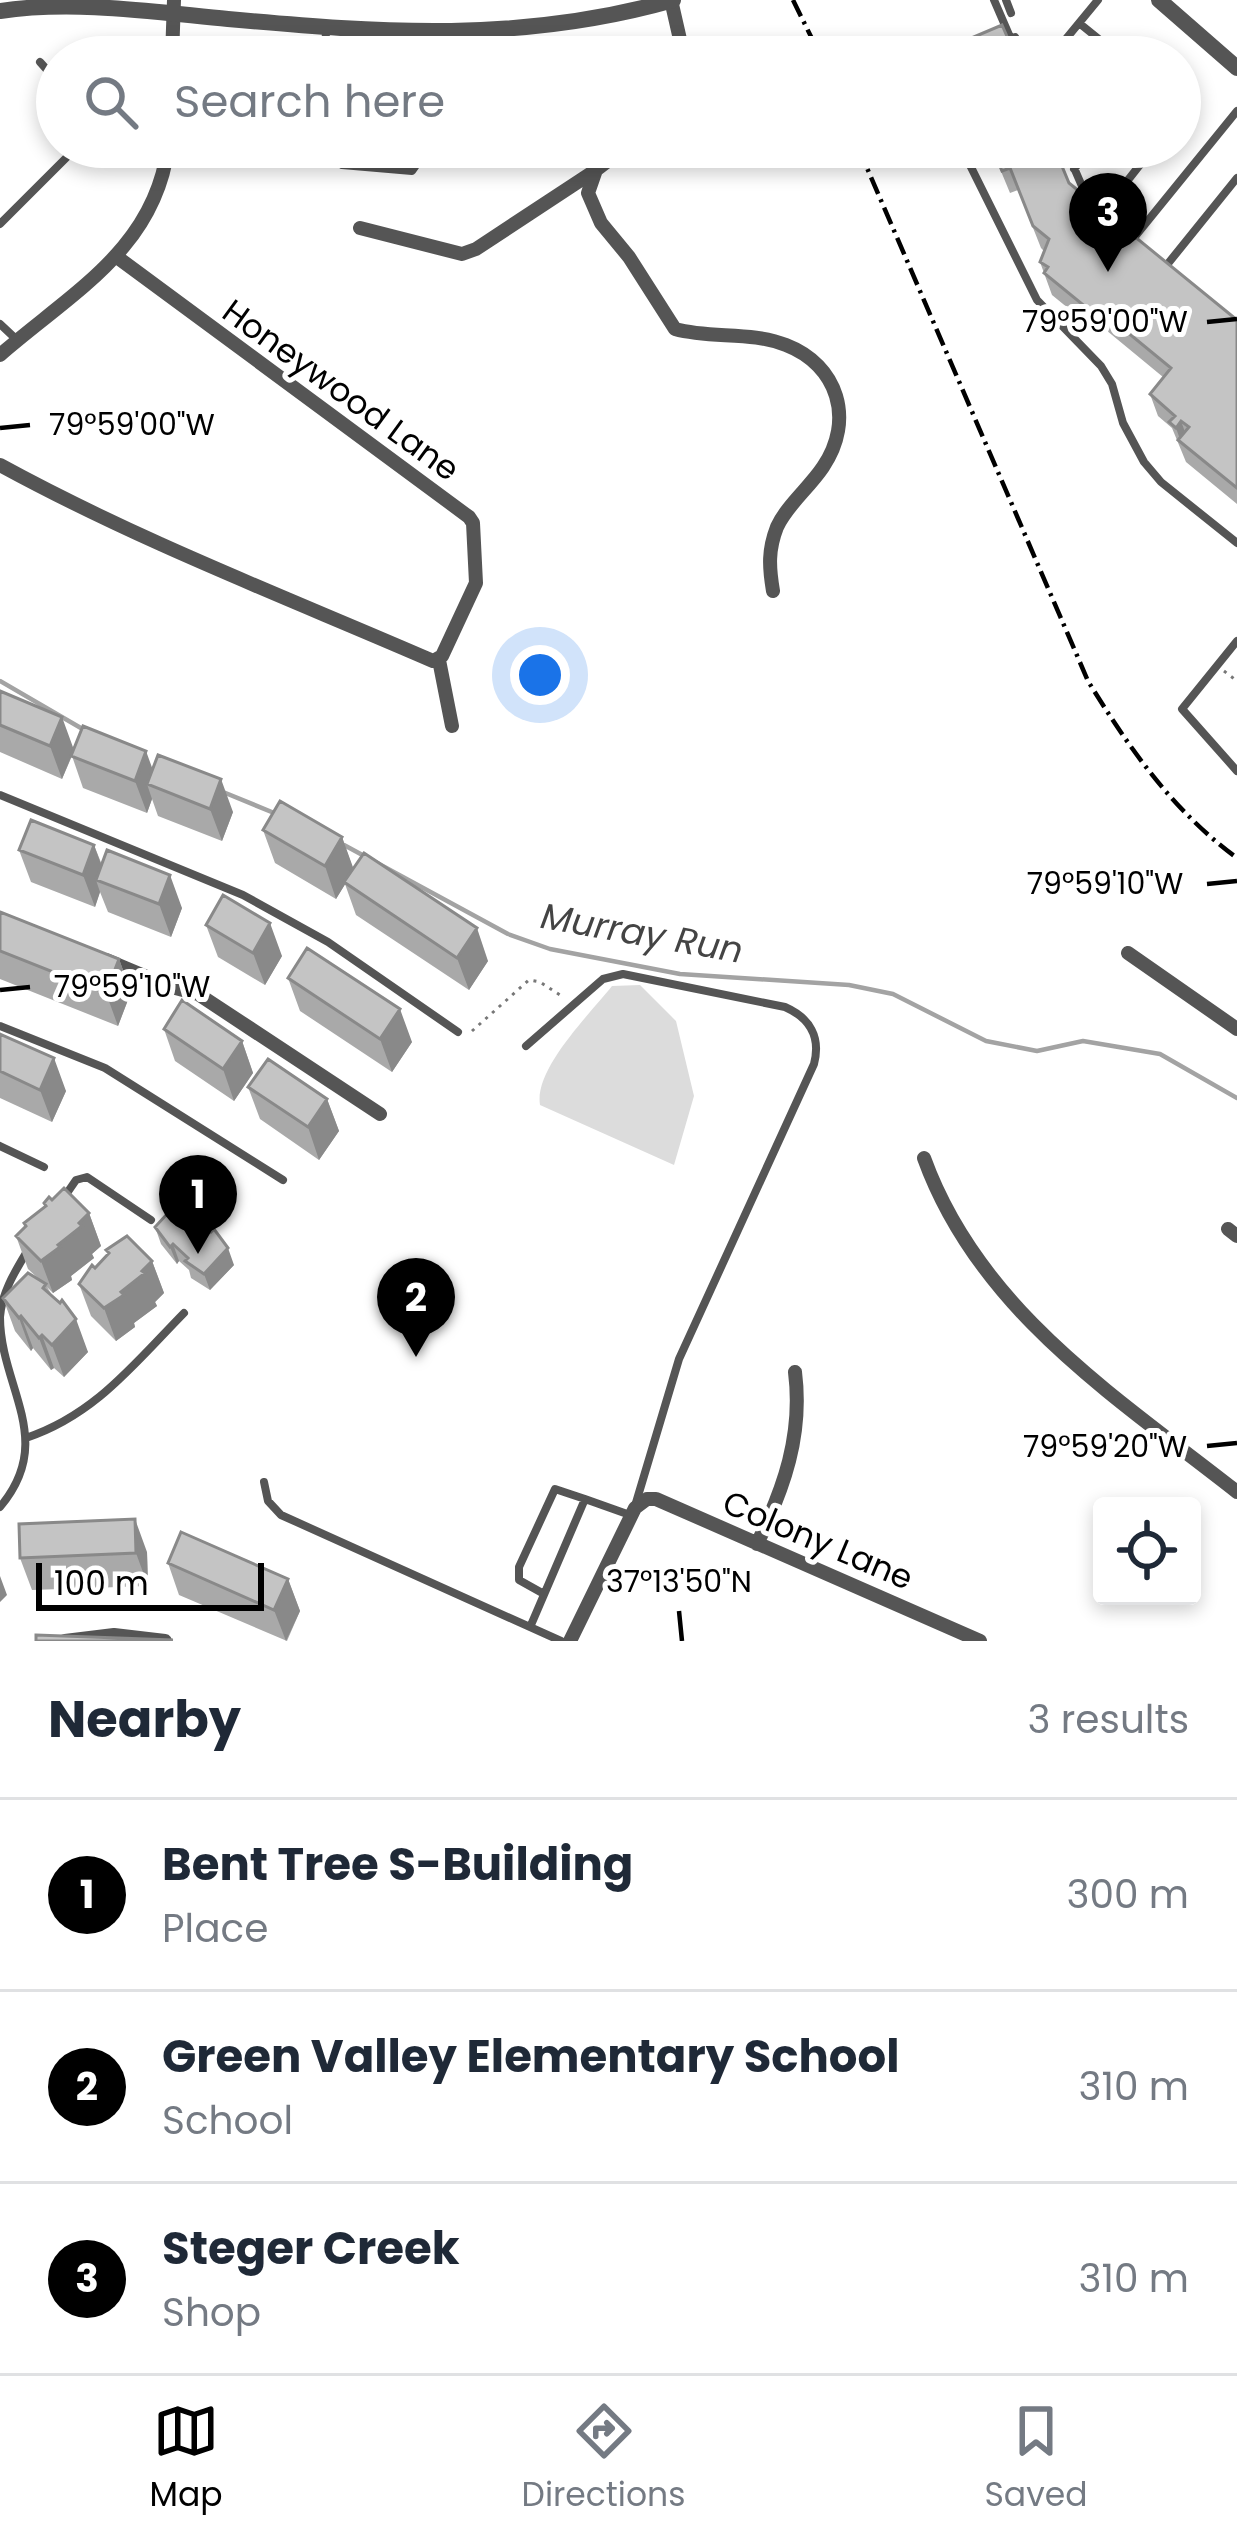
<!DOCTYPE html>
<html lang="en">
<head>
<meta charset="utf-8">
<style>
	body { margin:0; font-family:Poppins,sans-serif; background:#f2f2f3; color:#1f2937 }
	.controls { position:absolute; right:36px; bottom:36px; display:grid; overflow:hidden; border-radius:12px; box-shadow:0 6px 18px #0003 }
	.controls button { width:108px; height:108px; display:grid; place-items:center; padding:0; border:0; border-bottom:3px solid #e0e1e3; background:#fff; color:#1f2937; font:60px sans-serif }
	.scale { position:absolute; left:36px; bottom:30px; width:228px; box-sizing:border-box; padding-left:12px; border:6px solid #000; border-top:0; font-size:33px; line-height:42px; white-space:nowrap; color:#000; -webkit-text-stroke:9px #fff; paint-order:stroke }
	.you { position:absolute; left:540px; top:675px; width:42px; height:42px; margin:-30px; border:9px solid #fff; border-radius:50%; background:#1a73e8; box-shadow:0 0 0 18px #1a73e833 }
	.badge { display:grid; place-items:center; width:78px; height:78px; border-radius:50%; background:#000; color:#fff; font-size:39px; font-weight:700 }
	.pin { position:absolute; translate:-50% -99px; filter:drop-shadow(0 3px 6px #0008) }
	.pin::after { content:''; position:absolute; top:63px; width:42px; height:36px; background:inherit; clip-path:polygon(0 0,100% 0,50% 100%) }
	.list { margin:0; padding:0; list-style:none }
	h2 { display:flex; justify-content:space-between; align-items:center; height:156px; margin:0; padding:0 48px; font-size:51px }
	h2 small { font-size:39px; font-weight:400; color:#747a83 }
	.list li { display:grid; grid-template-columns:78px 1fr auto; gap:36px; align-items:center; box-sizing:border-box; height:192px; padding:0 48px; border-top:3px solid #e0e1e3 }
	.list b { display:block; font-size:45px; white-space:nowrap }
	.list p { margin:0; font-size:39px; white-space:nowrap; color:#747a83 }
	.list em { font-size:39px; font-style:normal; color:#747a83 }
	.icon { flex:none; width:66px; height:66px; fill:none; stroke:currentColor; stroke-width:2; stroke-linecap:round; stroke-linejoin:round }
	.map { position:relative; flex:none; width:1237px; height:1641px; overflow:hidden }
	.search { position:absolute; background:#fff; box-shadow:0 6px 18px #0003; left:36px; right:36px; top:36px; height:132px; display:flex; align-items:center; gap:30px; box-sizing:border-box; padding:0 42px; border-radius:66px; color:#747a83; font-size:45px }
	.sheet { height:732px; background:#fff }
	nav { display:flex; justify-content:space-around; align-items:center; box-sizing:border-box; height:168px; border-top:3px solid #e0e1e3; background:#fff; font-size:33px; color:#747a83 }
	nav a { display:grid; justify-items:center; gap:6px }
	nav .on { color:#000 }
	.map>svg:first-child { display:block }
	.pitch { fill:#dcdcdc }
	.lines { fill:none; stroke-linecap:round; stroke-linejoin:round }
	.stream { stroke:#a3a3a3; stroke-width:4.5 }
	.path { stroke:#777; stroke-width:3; stroke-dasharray:3 6; stroke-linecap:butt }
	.service { stroke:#555; stroke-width:8 }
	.minor { stroke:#555; stroke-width:14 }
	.tertiary { stroke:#555; stroke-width:16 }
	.rail { stroke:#000; stroke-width:4.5; stroke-dasharray:18 6 3 6; stroke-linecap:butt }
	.wall { fill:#a9a9a9 }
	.shaded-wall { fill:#898989 }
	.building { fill:#c4c4c4; stroke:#898989; stroke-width:3 }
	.ticks { fill:none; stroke:#000; stroke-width:4.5 }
	.labels { text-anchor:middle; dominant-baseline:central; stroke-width:10; stroke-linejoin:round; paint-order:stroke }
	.street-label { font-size:33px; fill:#000; stroke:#fff }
	.water-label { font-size:36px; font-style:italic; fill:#444; stroke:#fff }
	.ticks-label { font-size:30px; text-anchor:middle; fill:#000; stroke:#fff; stroke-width:10; stroke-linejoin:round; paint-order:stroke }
</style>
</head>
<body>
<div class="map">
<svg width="1237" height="1641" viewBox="0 0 1237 1641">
	<rect width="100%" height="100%" fill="#fff"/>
	<path class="pitch" d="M640,985L676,1021L694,1096L674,1165L540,1105C534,1069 589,1015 612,986Z"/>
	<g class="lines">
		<path class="stream" d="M0,681L86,731
			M223,792L279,815
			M344,845L508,934L550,949L680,974L849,985L893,994L986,1041L1037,1051L1083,1041L1160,1054L1237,1098"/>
		<path class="path" d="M1224,671L1237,681
			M472,1031L529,980L540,982L563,997"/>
		<path class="service" d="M994,0L1010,37
			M1006,0L1011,13
			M1079,23L1121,57
			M1004,40L1015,37L1026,57
			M325,57L326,30
			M465,57L467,34
			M1051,57L1098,0
			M40,62L57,81
			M1180,106L1184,109L1180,114
			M326,147L342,165L412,171L429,147
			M961,147L1037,300L1101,366L1112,384L1123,423L1144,462L1161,482L1237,543
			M1065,147L1088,200
			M1074,169L1093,147
			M1102,213L1154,147
			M0,224L77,147
			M1133,239L1237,111
			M1166,266L1237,178
			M0,324L16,339
			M1237,641L1182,709L1237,771
			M0,795L243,895L328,942L458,1032
			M0,1026L105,1068L283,1180
			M526,1046L603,979L623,974L785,1007C810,1018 821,1037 814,1064L679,1359L635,1506
			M0,1146L44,1167
			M65,1196L76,1180L87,1177L151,1220
			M26,1438C95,1415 134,1364 184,1313
			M264,1482L268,1501L281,1515L561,1641
			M0,1507C57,1440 0,1387 0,1317C2,1291 16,1270 29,1248
			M544,1594L519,1580V1567L555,1489L585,1499
			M531,1625L585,1499L630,1515"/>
		<path class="minor" d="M671,0L684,57
			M172,57L174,0
			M626,147L596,170L588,193L601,223L629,257L675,329C711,339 751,331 786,345C838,365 855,420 823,467C809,488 787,505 777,527C768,550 769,567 773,591
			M360,228L462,254L476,249L596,170
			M0,355C71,293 155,249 168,147
			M0,465C139,541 288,598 433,661L442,656L476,583L473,523L469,517L117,257
			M439,660L452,726
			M1128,953L1237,1029
			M106,960L168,986L198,994L380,1114
			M924,1158C979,1310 1115,1396 1237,1492
			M1228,1229L1237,1236
			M757,1544C784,1488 803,1435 795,1372
			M65,1641L114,1635L165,1641
			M570,1641L635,1508L647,1499H656L980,1641"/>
		<path class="tertiary" d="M1159,0L1237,68
			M0,11C74,0 154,12 228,19C381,33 522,43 673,0"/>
		<path class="rail" d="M793,0L821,57
			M858,147L1088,681C1129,748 1173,811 1237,858"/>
	</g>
	<path class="wall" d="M991,147H1054L1069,183L1237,320V504L1186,462L1172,428L1158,416L1150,394L1163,377L1106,330L1101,335L1052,295L1040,262L1044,251L1041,248L1018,190L1010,193Z
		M0,691L74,749L153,769L233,812L222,841L158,816L152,799L147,813L83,788L72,756L62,779L0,752Z
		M263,830L342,837L353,869L488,961L469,990L356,915L345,884L336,899L275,863Z
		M94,845L102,865L182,908L171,937L108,912L100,892L95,907L31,882L19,850Z
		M0,912L119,959L131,992L118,1026L0,979Z
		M206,925L282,956L265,985L218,957Z
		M288,978L412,1042L392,1072L300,1011Z
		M164,1029L242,1041L253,1073L234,1101L175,1061Z
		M0,1034L66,1091L52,1122L0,1098Z
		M248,1087L327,1099L339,1131L319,1160L260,1119Z
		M52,1200L89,1213L101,1246L92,1254L94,1258L71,1276L72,1280L53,1293L47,1287L88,1352L64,1377L54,1368L51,1370L33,1348L31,1351L15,1331L3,1298L41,1281L28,1269L16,1236L25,1227L24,1223L45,1207L44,1203Z
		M155,1227L234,1265L210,1290L191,1278L189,1270L179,1261L177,1264L161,1244Z
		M106,1250L152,1261L164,1293L155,1302L157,1306L134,1323L135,1327L116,1341L91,1316L79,1284L108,1255Z
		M147,1552L148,1586L32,1590L20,1558Z
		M168,1563L288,1579L300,1611L287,1641L179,1595Z"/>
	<path class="shaded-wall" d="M1098,308L1106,330L1101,335L1093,313Z
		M1181,421L1189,443L1181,442L1176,428Z
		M62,717L74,750L62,779L50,746Z
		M146,751L158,784H147L152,799L147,813L135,781Z
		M221,779L233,812L222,841L210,809Z
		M342,837L354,870L336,899L325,866Z
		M94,845L106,878L96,880L100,892L95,907L83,875Z
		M170,875L182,908L171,937L159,904Z
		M270,923L282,956L265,985L253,953Z
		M477,928L488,961L469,990L457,958Z
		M119,959L131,992L118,1026L106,993Z
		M400,1009L412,1042L392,1072L380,1039Z
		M242,1041L253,1073L234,1101L223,1069Z
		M54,1058L66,1091L52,1122L40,1090Z
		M327,1099L339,1131L319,1160L308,1127Z
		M89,1213L101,1246L92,1254L94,1258L71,1276L72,1280L53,1293L41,1261Z
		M173,1244L179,1261L177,1264L170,1247Z
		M228,1248L234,1265L210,1290L204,1274Z
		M152,1261L164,1293L155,1302L157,1306L134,1323L135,1327L116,1341L104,1308Z
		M21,1316L33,1348L31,1351L19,1318Z
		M76,1319L88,1352L64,1377L52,1345Z
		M42,1335L54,1368L51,1370L39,1338Z
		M135,1519L147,1552L148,1586L136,1553Z
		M0,1576L7,1595L0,1602Z
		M288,1579L300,1611L286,1641L274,1610Z"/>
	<path class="building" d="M1002,25L1016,57H932L931,55Z
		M992,147H1054L1069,183L1237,320V488L1178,440L1189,427L1181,421L1176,428L1169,422L1175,416L1150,394L1171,368L1098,308L1093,313L1044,273L1048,267L1040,262L1049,239L1033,226L1010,168L1002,171Z
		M0,691L62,717L50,746L0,725Z
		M83,726L146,751L135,781L71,756Z
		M158,755L221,779L210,809L147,784Z
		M280,801L342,837L325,866L263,830Z
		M31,820L94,845L83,875L19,850Z
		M107,850L170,875L159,904L96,880Z
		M364,853L477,928L457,958L344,882Z
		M223,895L270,923L253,953L206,925Z
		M0,912L119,959L106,993L0,951Z
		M307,948L400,1009L380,1039L288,978Z
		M182,1000L242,1041L223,1069L164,1029Z
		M0,1034L54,1058L40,1090L0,1071Z
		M268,1059L327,1099L308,1127L248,1087Z
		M64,1188L89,1213L79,1223L82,1226L58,1245L60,1247L41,1261L16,1236L26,1226L24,1223L46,1206L44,1203L49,1197L52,1200Z
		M179,1201L190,1211L192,1208L211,1232L214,1229L228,1248L204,1274L185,1261L188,1258L173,1244L170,1247L155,1227Z
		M127,1236L152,1261L142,1271L145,1273L121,1292L124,1295L104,1308L79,1284L92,1265L95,1268L109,1253L106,1250Z
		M28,1273L46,1284L43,1288L60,1303L62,1300L76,1319L52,1345L42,1335L39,1338L21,1316L19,1318L3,1298Z
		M135,1519L136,1553L20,1558L19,1524Z
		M181,1532L288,1579L274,1610L168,1563Z
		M36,1635L173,1640L36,1641Z"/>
	<path class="ticks" d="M1207,322L1237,319M0,428L30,425M1207,884L1237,881M0,990L30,987M1207,1446L1237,1443M679,1611L682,1641"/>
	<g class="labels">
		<g class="street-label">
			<text transform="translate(341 390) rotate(36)">Honeywood Lane</text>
			<text transform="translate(818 1540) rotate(23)">Colony Lane</text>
		</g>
		<g class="water-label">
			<text transform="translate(642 933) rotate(10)">Murray Run</text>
		</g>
	</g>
	<g class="ticks-label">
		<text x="1105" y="332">79°59'00"W</text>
		<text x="132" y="435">79°59'00"W</text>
		<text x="1105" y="894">79°59'10"W</text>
		<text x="132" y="997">79°59'10"W</text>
		<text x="1105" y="1457">79°59'20"W</text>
		<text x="679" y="1592">37°13'50"N</text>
	</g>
</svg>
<div class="controls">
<button><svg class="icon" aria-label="locate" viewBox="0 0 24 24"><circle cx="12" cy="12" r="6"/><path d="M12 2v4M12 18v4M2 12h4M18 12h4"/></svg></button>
</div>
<div class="scale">100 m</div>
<div class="you"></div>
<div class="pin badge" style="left:198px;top:1254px">1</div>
<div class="pin badge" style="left:416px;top:1357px">2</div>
<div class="pin badge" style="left:1108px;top:272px">3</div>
<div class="search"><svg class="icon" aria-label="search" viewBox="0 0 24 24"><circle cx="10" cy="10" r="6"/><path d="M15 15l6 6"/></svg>Search here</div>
</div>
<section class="sheet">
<h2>Nearby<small>3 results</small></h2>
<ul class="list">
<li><span class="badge">1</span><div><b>Bent Tree S-Building</b><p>Place</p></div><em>300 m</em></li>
<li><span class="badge">2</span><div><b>Green Valley Elementary School</b><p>School</p></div><em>310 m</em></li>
<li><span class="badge">3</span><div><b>Steger Creek</b><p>Shop</p></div><em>310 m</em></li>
</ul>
</section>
<nav>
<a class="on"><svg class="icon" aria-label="map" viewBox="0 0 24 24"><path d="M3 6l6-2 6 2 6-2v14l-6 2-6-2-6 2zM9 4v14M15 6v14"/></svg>Map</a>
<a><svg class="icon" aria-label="directions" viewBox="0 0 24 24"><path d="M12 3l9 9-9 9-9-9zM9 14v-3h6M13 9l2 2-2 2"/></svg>Directions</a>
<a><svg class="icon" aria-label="saved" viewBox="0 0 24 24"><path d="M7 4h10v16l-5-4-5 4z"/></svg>Saved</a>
</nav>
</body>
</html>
